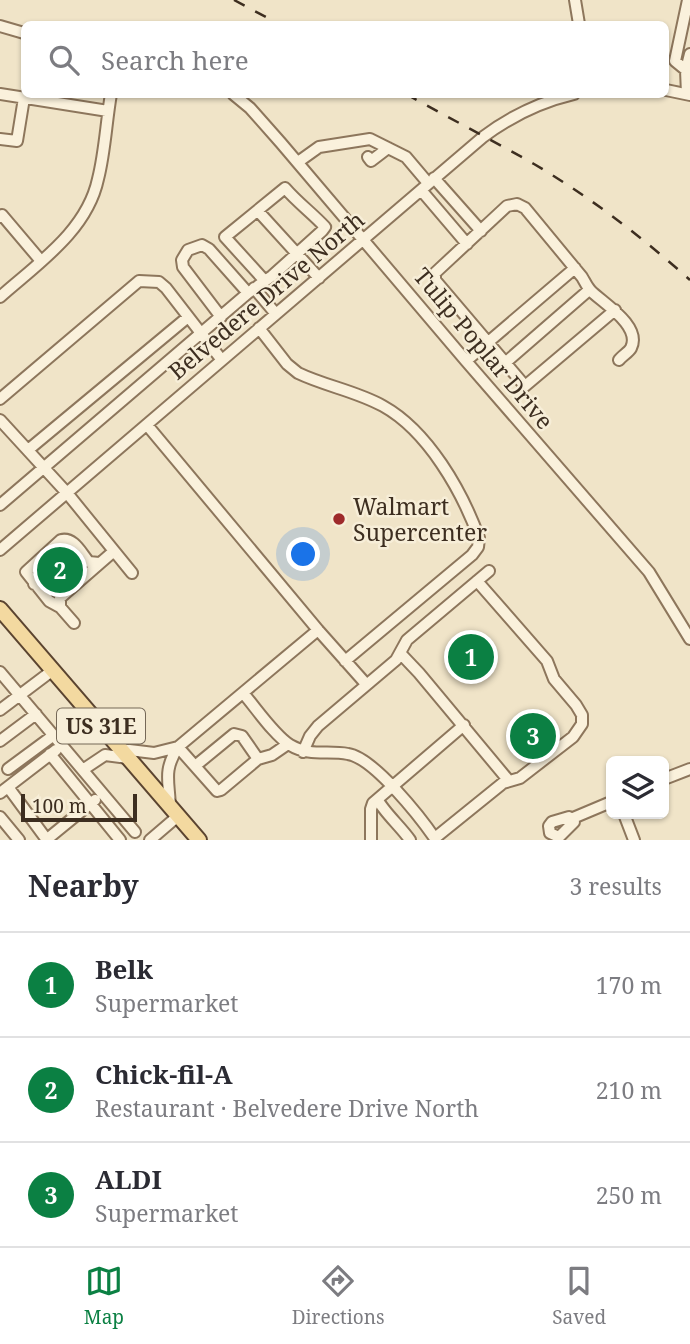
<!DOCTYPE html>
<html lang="en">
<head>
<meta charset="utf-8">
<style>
	body { margin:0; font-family:"Noto Serif",serif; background:#f2f2f3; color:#2b2b33 }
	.controls { position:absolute; right:21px; bottom:21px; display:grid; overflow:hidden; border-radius:10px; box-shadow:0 2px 5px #0004 }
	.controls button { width:63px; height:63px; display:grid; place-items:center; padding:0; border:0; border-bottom:2px solid #e1e1e2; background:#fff; color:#2b2b33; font:35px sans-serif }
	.scale { position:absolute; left:21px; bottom:18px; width:116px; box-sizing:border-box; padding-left:7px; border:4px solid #3d2e20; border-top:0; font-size:19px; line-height:24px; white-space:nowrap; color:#3d2e20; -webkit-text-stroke:5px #f7eed8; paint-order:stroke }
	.you { position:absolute; left:304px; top:555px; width:24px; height:24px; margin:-18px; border:5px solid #fff; border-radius:50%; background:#1a73e8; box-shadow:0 0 0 10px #1a73e833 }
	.badge { display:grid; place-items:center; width:46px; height:46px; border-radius:50%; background:#0b8043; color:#fff; font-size:23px; font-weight:700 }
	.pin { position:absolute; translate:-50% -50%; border:4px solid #fff; box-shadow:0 2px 7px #0006 }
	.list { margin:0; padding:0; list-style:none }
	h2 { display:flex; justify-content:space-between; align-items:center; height:91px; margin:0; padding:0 28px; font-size:30px }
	h2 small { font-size:23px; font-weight:400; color:#7c7c81 }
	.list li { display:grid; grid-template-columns:46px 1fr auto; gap:21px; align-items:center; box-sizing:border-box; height:105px; padding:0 28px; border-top:2px solid #e1e1e2 }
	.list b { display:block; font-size:26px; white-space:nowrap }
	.list p { margin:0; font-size:23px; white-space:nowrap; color:#7c7c81 }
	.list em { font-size:23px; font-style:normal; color:#7c7c81 }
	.icon { flex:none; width:38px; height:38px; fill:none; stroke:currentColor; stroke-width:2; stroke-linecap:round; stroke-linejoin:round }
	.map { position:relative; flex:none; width:690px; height:840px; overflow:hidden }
	.search { position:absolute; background:#fff; box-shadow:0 2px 5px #0004; left:21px; right:21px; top:21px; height:77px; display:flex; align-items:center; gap:18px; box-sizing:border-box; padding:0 24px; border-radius:10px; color:#7c7c81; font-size:26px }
	.sheet { height:406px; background:#fff }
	nav { display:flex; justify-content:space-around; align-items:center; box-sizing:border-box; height:98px; border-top:2px solid #e1e1e2; background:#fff; font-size:19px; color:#7c7c81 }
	nav a { display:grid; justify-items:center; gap:4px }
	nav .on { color:#0b8043 }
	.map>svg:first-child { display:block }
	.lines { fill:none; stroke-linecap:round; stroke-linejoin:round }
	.minor-casing { stroke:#8d765c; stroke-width:14 }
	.major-casing { stroke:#5b4430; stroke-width:18 }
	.minor { stroke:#faf1dc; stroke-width:10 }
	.major { stroke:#f3d9a0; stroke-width:14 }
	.rail { stroke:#3d2e20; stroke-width:2.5; stroke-dasharray:12 12; stroke-linecap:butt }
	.poi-dot { fill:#9e2a2b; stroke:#f7eed8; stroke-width:2.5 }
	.labels { text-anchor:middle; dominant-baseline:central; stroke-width:5; stroke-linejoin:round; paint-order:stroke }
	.shield { fill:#f7eed8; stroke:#756857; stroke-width:2 }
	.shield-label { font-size:21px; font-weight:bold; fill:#3d2e20 }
	.street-label { font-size:23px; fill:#3d2e20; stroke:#f7eed8 }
	.poi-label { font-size:23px; fill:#3d2e20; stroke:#f7eed8; text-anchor:start }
</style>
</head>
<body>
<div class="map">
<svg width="690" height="840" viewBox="0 0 690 840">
	<rect width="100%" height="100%" fill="#f0e4c8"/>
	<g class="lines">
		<g class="minor-casing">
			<path id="minor" d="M575,0L579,24
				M0,26L24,33
				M686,70L675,61L688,0
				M666,90L690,95
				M0,94L108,111
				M233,94L250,108L281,143L466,361L649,572L690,639
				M687,94L686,70L690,54
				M0,139L17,141L24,98
				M368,157L371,161L388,148
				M298,162L319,147L370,139L406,157L428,183
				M434,178L481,231
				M421,190L467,244
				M258,211L319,278
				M0,217L2,215L41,261
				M254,288L276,314
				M0,297C37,264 87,231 98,179C105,152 106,123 111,94
				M615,310L525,386L435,280V273L507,206L517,204L525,208L582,277C585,282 587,287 591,291C603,303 642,326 631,348C629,352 622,356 619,360
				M221,317L183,267L182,260L188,250L202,245L209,249L248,293
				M259,328L287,364L298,373C325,386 356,391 383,406C428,431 462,491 479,538L478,547L472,555L345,661
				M466,361L575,268
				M505,363L589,290
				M0,399L139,281L159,282L166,288L221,359
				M0,420L67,493L132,573
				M147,425L318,630L366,684
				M28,450L188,317
				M0,505L248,293L272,276L322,231L325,227C312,213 298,203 285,188L225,237L264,280
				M0,550L483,137C511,116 540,102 574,94
				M99,563L89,562C81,553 74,537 61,540L26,572L49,601L60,607V598L114,551
				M34,584L67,555L73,553L81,560
				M60,607L74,623
				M400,653L419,673L509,781
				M0,672L135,832
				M243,693C256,708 274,735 290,745C310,757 328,750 348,754C374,758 421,818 436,840
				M0,710L53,670
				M0,741L36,714
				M178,747L217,791L221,790L258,759L272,755L288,744
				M121,749L154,753L178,747
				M303,752L310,736L318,726L396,660L407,640L489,571
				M50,754L120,840
				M195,766L234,734L242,736L258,759
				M8,769L54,735
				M84,769L105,755L128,758
				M664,779L690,769
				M8,787L47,840
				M0,793L56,750
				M378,800C383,811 402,828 410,840
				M170,807C169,780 163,771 178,747L318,630
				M624,814L634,840
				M0,817L19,840
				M569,817L574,822L559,837L550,833L549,826L552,822Z
				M573,818L611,802
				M435,838L503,783L520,778L573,737L582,724V715L576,705L554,679L547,661L477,581
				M46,840L95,800
				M150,840L178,816
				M371,840V809L373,803L464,725"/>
		</g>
		<g class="major-casing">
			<path id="major" d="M0,609L199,840"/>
		</g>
		<use href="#minor" class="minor"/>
		<use href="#major" class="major"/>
		<path class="rail" d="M234,0L279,24
			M406,94C449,118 492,140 534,164C590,197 642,237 690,280"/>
	</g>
	<circle class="poi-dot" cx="339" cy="519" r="7"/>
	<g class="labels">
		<rect class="shield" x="57" y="708.5" width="88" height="35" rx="5"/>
		<g class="shield-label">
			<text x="101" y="726">US 31E</text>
		</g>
		<g class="street-label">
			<text transform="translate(266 295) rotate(-40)">Belvedere Drive North</text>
			<text transform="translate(484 348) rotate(50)">Tulip Poplar Drive</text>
		</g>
		<g class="poi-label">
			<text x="353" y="506">Walmart<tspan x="353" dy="26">Supercenter</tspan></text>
		</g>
	</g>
</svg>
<div class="controls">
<button><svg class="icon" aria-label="layers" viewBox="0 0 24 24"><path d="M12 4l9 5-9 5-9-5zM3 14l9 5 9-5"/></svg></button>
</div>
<div class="scale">100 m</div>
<div class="you"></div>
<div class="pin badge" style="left:471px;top:657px">1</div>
<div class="pin badge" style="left:60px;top:570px">2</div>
<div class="pin badge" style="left:533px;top:736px">3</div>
<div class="search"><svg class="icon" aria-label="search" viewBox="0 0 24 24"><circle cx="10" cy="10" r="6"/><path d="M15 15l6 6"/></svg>Search here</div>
</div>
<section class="sheet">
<h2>Nearby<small>3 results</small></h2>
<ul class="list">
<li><span class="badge">1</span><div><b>Belk</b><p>Supermarket</p></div><em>170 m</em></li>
<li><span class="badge">2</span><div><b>Chick-fil-A</b><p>Restaurant · Belvedere Drive North</p></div><em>210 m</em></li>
<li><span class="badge">3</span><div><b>ALDI</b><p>Supermarket</p></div><em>250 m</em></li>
</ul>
</section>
<nav>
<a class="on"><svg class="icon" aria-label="map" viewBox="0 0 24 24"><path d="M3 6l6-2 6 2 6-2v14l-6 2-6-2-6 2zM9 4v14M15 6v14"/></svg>Map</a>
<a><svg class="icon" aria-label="directions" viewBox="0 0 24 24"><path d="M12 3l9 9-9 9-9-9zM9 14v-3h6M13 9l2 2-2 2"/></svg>Directions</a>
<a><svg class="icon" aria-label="saved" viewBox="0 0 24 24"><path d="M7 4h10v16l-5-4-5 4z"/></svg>Saved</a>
</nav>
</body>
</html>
